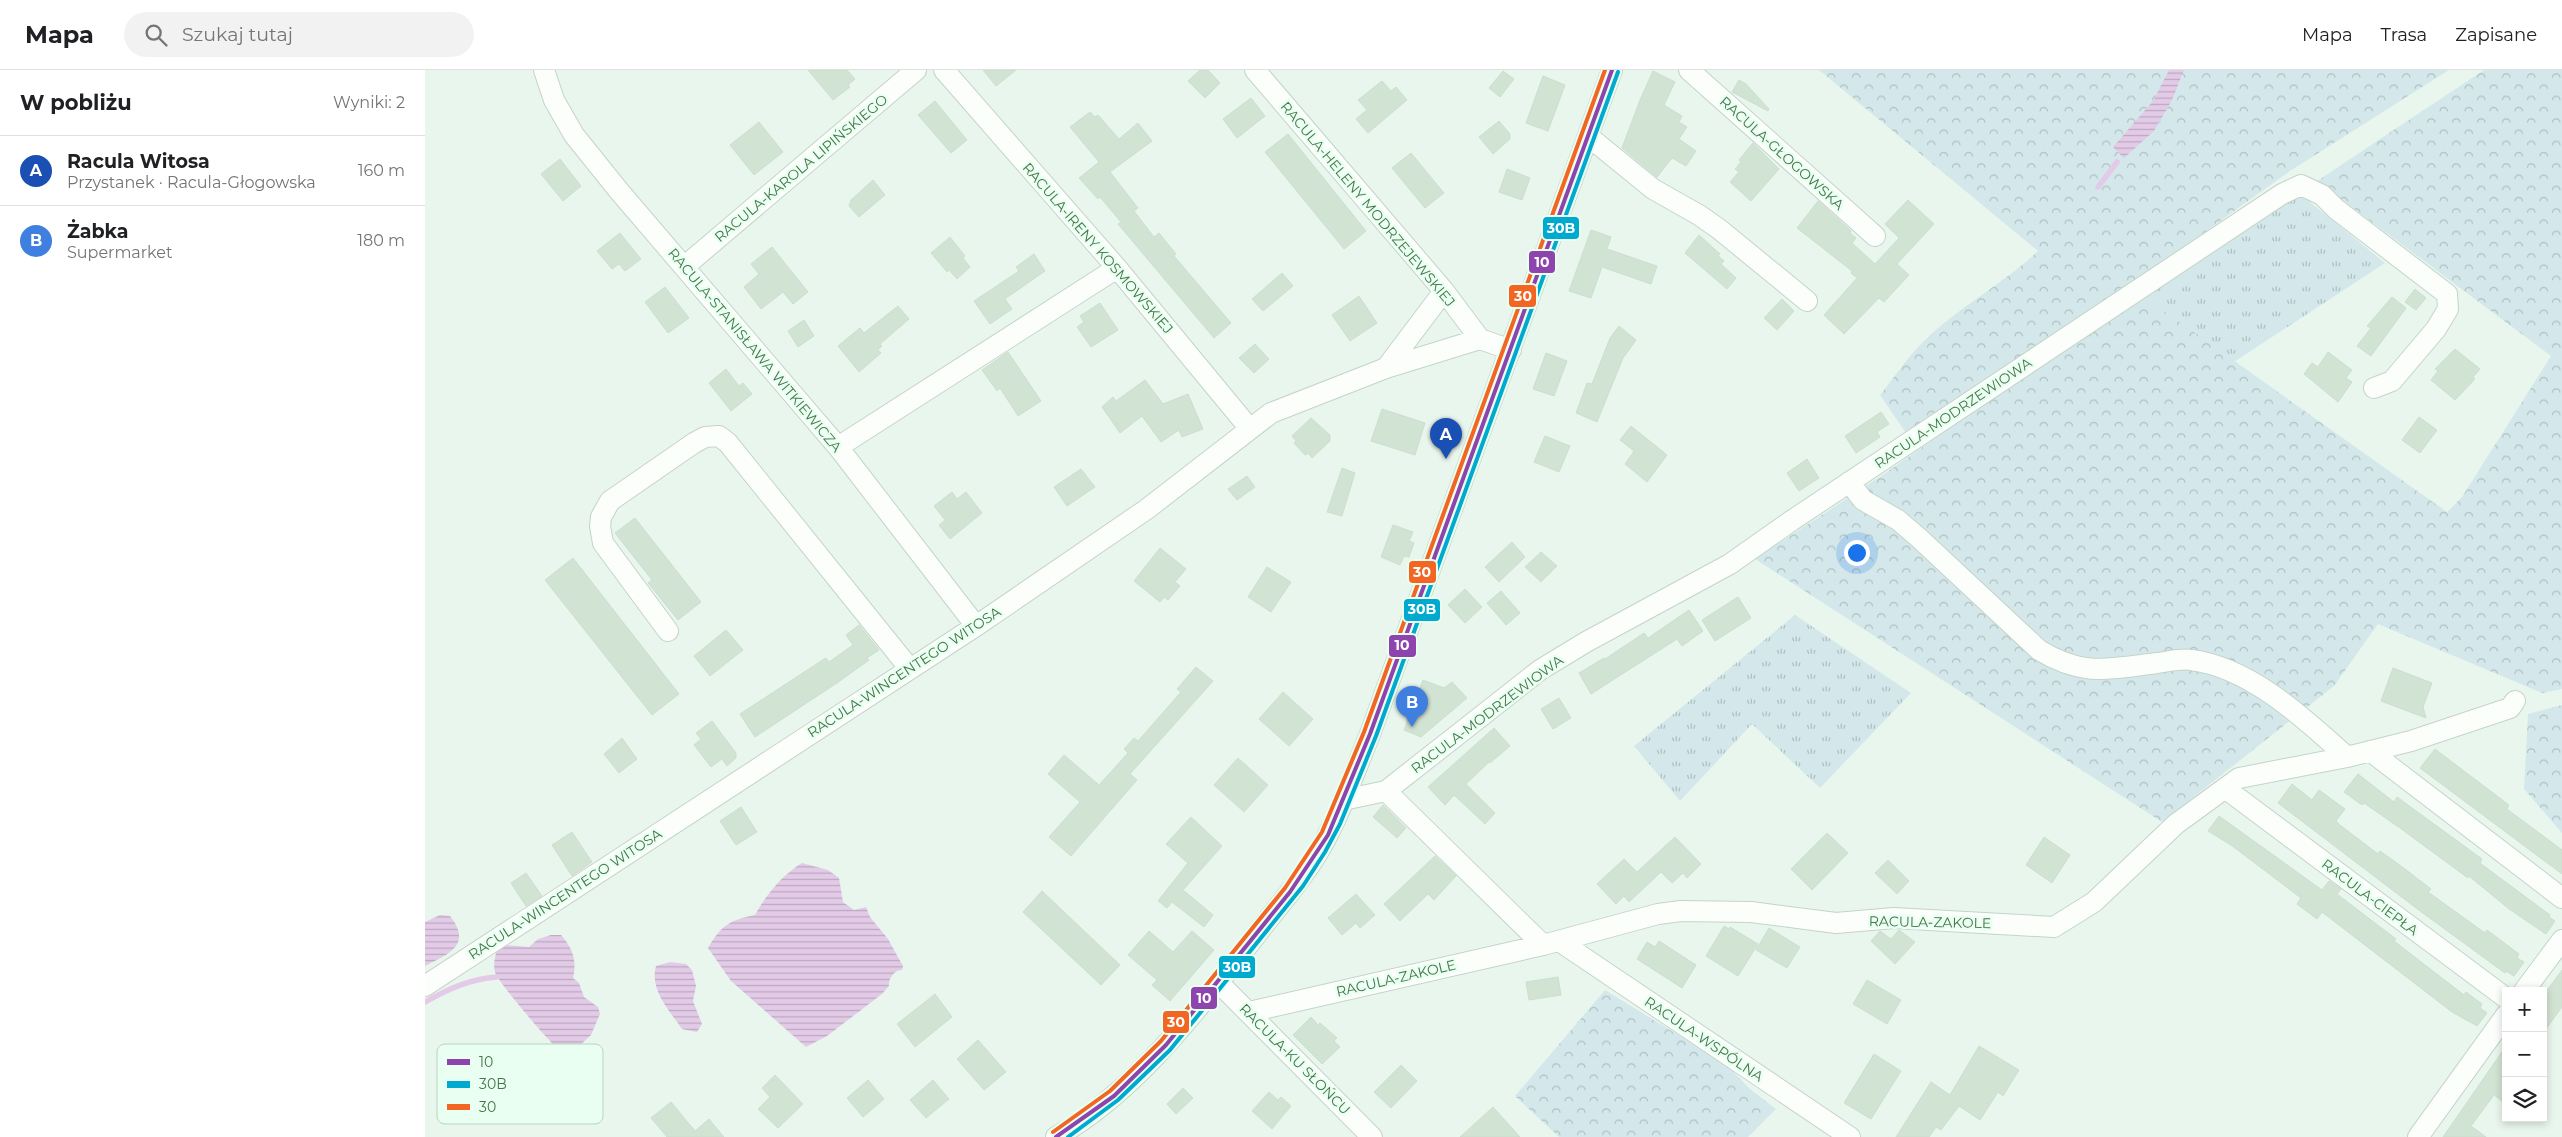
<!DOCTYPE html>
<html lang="pl">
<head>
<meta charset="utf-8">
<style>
	body { margin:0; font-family:Montserrat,sans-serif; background:#f2f2f2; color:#202124 }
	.controls { position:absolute; right:15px; bottom:15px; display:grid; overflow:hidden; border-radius:0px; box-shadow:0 2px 8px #0003 }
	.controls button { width:45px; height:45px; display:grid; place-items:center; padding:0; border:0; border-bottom:1px solid #e0e0e0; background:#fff; color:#202124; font:25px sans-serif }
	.you { position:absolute; left:1431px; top:482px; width:18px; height:18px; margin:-12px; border:4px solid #fff; border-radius:50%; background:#1a73e8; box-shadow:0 0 0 8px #1a73e833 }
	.badge { display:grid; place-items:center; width:32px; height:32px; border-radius:50%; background:#4c5b50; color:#fff; font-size:16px; font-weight:700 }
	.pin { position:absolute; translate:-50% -41px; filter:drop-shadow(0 1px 2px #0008) }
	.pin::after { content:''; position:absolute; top:26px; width:18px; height:15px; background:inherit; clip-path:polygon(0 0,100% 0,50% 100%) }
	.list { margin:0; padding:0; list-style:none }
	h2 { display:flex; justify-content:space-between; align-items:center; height:65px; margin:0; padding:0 20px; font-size:21px }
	h2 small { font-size:16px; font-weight:400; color:#757577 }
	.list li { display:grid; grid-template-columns:32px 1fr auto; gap:15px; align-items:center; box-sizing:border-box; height:70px; padding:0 20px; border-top:1px solid #e0e0e0 }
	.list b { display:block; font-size:19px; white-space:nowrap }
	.list p { margin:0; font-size:16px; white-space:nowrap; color:#757577 }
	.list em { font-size:16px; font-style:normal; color:#757577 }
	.icon { flex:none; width:28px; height:28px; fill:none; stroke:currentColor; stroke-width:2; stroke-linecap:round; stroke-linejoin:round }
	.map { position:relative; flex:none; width:2137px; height:1067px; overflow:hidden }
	header { display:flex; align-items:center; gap:30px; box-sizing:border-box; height:70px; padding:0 25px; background:#fff; border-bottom:1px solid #e0e0e0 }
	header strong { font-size:24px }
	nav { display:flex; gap:28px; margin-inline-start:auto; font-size:18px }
	.search { width:350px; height:45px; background:#f2f2f2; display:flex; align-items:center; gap:12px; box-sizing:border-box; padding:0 18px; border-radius:28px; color:#757577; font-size:19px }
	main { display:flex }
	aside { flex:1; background:#fff }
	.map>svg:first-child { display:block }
	.grass { fill:url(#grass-tufts) }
	.forest { fill:url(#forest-crowns) }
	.water { fill:url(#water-rules) }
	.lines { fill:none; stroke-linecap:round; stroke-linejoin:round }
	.stream { stroke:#e3cbe8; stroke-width:5.5 }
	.building { fill:#d1e3d3; stroke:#cbdfcf }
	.minor-casing { stroke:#c4d4c8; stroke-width:22 }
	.minor { stroke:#fcfefc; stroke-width:20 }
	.bus-1-casing { stroke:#e9fff1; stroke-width:8 }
	.bus-2-casing { stroke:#e9fff1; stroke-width:8 }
	.bus-3-casing { stroke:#e9fff1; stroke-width:8 }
	.bus-1 { stroke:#8e44ad; stroke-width:4 }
	.bus-2 { stroke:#00a9ce; stroke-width:4 }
	.bus-3 { stroke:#f26522; stroke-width:4 }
	.labels { text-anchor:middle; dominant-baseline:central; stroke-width:5; stroke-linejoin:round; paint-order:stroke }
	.street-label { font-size:14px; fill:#49744d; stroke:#e9fff1 }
	.key { fill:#e9fff1; stroke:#b9d5c0; stroke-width:1 }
	.key-label { font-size:14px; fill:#49744d }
	.line-badge { stroke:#e9fff1; stroke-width:2 }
	.badge-label { font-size:14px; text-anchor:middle; font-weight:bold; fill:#fff }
</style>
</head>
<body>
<header>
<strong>Mapa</strong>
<div class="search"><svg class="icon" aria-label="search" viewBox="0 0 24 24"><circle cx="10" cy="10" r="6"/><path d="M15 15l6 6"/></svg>Szukaj tutaj</div>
<nav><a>Mapa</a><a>Trasa</a><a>Zapisane</a></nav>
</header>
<main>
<aside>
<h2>W pobliżu<small>Wyniki: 2</small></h2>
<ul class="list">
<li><span class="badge" style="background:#1a4fb4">A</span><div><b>Racula Witosa</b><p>Przystanek · Racula-Głogowska</p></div><em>160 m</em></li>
<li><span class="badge" style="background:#3f7fe0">B</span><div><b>Żabka</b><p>Supermarket</p></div><em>180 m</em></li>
</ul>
</aside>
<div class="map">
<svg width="2137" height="1067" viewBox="0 0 2137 1067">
	<defs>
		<pattern id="grass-tufts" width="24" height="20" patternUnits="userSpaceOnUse" patternTransform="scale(1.25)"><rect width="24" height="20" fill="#d4e8eb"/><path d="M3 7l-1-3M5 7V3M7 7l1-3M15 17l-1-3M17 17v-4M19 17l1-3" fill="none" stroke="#aec1c1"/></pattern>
		<pattern id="forest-crowns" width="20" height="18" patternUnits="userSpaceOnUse" patternTransform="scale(1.25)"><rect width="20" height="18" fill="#d4e8eb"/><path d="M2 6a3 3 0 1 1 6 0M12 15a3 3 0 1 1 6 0" fill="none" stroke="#aec1c1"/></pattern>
		<pattern id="water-rules" width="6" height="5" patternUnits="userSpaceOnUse" patternTransform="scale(1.25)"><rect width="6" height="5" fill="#e3cbe8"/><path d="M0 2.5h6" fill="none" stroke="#baa9be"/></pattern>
	</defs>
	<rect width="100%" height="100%" fill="#e9f6ed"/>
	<path class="grass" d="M1874,123L1960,193L1809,292L1715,224Z
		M1370,545L1486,623L1395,718L1327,654L1255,731L1209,676Z"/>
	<path class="forest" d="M1394,0H2024L1865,101L1487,372L1455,325C1469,308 1481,289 1496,274C1531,238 1577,215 1613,181Z
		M2059,0H2137V619L2117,623L1953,554L1909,616L1737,752L1330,489L1462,402L1715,224L2022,442L2037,427L2126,286L1892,111Z
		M2137,635V763L2099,719L2103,644Z
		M1180,920L1302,995L1325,1019L1351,1039L1323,1067H1134L1090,1026Z"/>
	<path class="water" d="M1744,0H1759L1747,30L1729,61L1699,88L1688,77L1728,31Z
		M377,793L403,800L414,808L418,832L429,840L441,837L445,847L463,869L478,896L477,900C469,900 463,909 464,916L457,924L402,966L381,977L306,911L283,878C296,856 304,850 330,845C341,825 357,805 377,793Z
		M15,845L25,846C48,875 23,884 0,896V852Z
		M126,865H136C148,879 152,890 148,908L154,913L159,927L173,937L175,944L166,965L142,987C134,984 73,913 70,902C68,896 70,886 72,880L80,875L104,877L113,869Z
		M245,892L261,894L267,900L271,916L268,931L277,954L272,962L257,959C245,941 224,920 231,896Z"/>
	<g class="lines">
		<path class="stream" d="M1673,117L1692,92
			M0,932C23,919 45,909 72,907"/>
	</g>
	<path class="building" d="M383,0H422L430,9L423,15L425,17L408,30Z
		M558,0H591L571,16Z
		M775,0H783L795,13L780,28L763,11Z
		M1078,1L1089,9L1075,27L1064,18Z
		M1228,1L1250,12L1239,35L1257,46L1254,52L1262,57L1254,69L1271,81L1261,96L1247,88L1232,107L1197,78L1215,30Z
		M1118,6L1140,15L1123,61L1101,53Z
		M1314,10L1321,14L1344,39L1343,41L1307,22Z
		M957,11L966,21L971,17L982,30L943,63L931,49L942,40L933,30Z
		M826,28L840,46L812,68L798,49Z
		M510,31L542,70L526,83L493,45Z
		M665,42L670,47L673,45L694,69L713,53L727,71L685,102L713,138L709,141L729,167L734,163L751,184L749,186L806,253L789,268L693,154L696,152L675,127L673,129L654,108L674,92L645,57Z
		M1074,51L1085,64V69L1068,84L1054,67Z
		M334,52L358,82L329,105L305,75Z
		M863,64L941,161L919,179L840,82Z
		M1328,73L1354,99L1326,131L1305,112L1314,102L1310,99L1316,92L1314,90Z
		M986,83L1019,123L1000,138L967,98Z
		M135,89L156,116L138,131L116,104Z
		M1082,99L1105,108L1097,130L1074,122Z
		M448,110L460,125L434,147L424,136L426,130Z
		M1483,130L1509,154L1472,194L1484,205L1459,232L1454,228L1419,264L1399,245L1432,208L1426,203L1427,201L1372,158L1393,131L1426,161L1425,163L1431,168L1427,173L1450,194L1474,168L1460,154Z
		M1166,160L1186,167L1182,179L1232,196L1226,214L1177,197L1166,228L1144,221Z
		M195,163L216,189L200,201L194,194L187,199L172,181Z
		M1274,165L1295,184L1293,186L1299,191L1296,194L1311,208L1302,219L1260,183Z
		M525,167L540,186L538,188L545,197L532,209L524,200L522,202L506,183Z
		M347,177L383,222L368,234L358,222L336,239L319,217L334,204L326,194Z
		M609,184L620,201L580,229L587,239L565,254L549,231L594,201L591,197Z
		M857,203L868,216L838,241L827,229Z
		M240,217L264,248L243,263L220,232Z
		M1990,219L2001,228L1991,240L1980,232Z
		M934,226L952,253L925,271L907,245Z
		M1967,227L1981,238L1946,286L1932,276L1946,258L1942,256Z
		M1357,229L1369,241L1352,260L1339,248Z
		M675,233L693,260L666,277L652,257L659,252L655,246Z
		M473,236L484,249L455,274L457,276L453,280L456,283L434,302L413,276L435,258L439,263Z
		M379,250L389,266L373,277L363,261Z
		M1194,256L1211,270L1198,288L1172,352L1151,343L1162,313L1167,314L1185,268Z
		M830,274L844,289L829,303L814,288Z
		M2030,279L2055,299L2048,307L2050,309L2030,330L2006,310L2013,301L2010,299Z
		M583,282L616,331L593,346L575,318L572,321L557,300Z
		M1903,282L1927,300L1921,308L1927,312L1913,332L1879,304L1887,293L1893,297Z
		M1121,283L1142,291L1129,326L1108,319Z
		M301,299L314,316L318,313L327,324L306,341L284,313Z
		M720,310L738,334L763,324L778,359L757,367L754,360L736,372L717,346L695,363L677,337L688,327L691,331Z
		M957,339L1000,353L990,385L946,371Z
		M1456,342L1464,354L1452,362L1455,367L1431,383L1420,366Z
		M1994,347L2012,360L1995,383L1977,370Z
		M886,348L905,365V371L887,388L883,383L880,385L869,373L871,371L867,366Z
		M1206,356L1242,385L1222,412L1200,394L1209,381L1195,370Z
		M1120,366L1145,376L1134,402L1109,392Z
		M1382,389L1394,408L1374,421L1362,403Z
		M917,398L930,403L917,446L902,442Z
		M656,399L670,417L642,436L629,417Z
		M822,406L830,417L812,430L803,419Z
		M527,422L532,429L541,422L557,443L525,469L514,455L520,450L509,436Z
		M210,448L276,532L253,550L223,513L227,510L190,463Z
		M968,455L988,462L984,471L989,473L984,487L979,486L975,495L956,487Z
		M1087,472L1100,487L1074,512L1060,497Z
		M735,478L761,499L750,512L755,516L743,530L739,527L735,532L709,511Z
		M1116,482L1132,496L1116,512L1100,497Z
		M148,488L254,624L227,645L120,510Z
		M842,497L866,512L846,542L823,527Z
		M1040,519L1057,537L1040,553L1023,535Z
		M1076,521L1095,543L1081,555L1062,533Z
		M1313,527L1326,548L1290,571L1277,550Z
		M1264,540L1278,561L1257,576L1252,569L1166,624L1154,603L1179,588L1180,589L1219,563L1223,568Z
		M434,555L454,580L442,588L444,590L412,613L330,667L315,644L396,591L401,588L404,592L428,575L421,565Z
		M301,560L318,580L285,606L269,586Z
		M771,597L788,611L705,704L712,710L646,786L624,767L655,732L623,704L639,685L674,715L703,683L699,679L709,668L713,671L756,622L752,619Z
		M1968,598L2007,613L1998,637L2001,648L1956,631Z
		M998,610L1019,618L1027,612L1042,628L996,667L979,660Z
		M858,622L888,649L864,676L834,649Z
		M1134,628L1146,648L1128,659L1116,639Z
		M287,651L311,683V688L302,696L297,689L286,697L269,675L276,669L271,663Z
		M1069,658L1085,676L1065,693L1064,692L1041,714L1070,743L1060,754L1029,725L1020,735L1003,717Z
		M197,668L212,689L194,703L179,684Z
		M2010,679L2084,735L2082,739L2137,780V804L1995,698Z
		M813,688L843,715L819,742L789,715Z
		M1933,704L1969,732L1972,727L2057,789L2055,793L2125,845L2124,847L2130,851L2121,864L2084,839L2044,806L2043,808L1975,758L1939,733L1937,735L1919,722Z
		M1867,714L1887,730L1894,720L1920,739L1911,751L1915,755L1953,784L1955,781L1976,796L2006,819L2003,822L2060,863L2062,860L2094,884L2092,888L2099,892L2089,906L2081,901L2080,903L1991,838L1853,733Z
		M958,735L981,758L972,768L948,747Z
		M316,737L332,762L311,775L295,751Z
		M1794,746L1897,820L1904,811L1916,819L1912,824L1971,869L1969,871L2039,925L2041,922L2057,934L2055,938L2062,943L2052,956L2027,942L1897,842L1892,849L1872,834L1876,828L1806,775L1783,761Z
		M766,747L797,776L758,820L788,845L779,857L747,832L742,838L733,831L763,793L741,774Z
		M147,762L167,792L147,806L127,775Z
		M1402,763L1423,783L1387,820L1366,799Z
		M1250,767L1276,794L1262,808L1258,803L1247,813L1236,802L1204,832L1199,826L1191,834L1172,814L1199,789L1212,802Z
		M1619,767L1645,785L1627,813L1601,795Z
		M1010,786L1031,806L1009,830L1003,824L975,851L959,834Z
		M1463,790L1484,811L1472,824L1450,803Z
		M101,803L117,826L101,836L86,813Z
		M617,821L695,895L676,915L598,842Z
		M931,824L950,845L935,858L931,853L917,865L903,848Z
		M1299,856L1304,859L1305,857L1333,874L1313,906L1281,886Z
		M1344,858L1375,877L1362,898L1331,880Z
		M1474,860L1490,872L1470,894L1446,871L1455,861L1466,869Z
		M724,861L748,882L767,861L789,880L745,931L727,915L732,910L703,885Z
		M1234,871L1271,895L1257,918L1212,889L1222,872L1230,877Z
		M2137,900V937L2118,963V926Z
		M1133,907L1136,925L1104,930L1101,912Z
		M1442,910L1476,930L1462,954L1428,934Z
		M510,924L527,947L490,977L472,954Z
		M886,947L893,955L895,953L912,968L909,971L915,977L897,994L868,965Z
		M553,970L581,1002L559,1020L532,989Z
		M1554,976L1594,1000L1578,1026L1573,1022L1555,1050L1534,1036L1516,1060L1511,1057L1504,1067H1471L1506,1012L1525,1025Z
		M2081,976V1034L2069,1025L2046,1056L2061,1067H2018Z
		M1449,984L1476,1001L1446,1049L1419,1033Z
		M976,995L992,1011L966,1038L949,1022Z
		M350,1005L378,1034L353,1058L333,1039L345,1027L337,1018Z
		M443,1010L459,1029L438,1047L422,1028Z
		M508,1010L524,1029L501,1048L485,1030Z
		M758,1018L768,1028L751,1044L742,1034Z
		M844,1022L853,1030L856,1027L866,1036L847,1059L827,1041Z
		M246,1032L270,1061L284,1049L299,1067H242L226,1048Z
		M1068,1037L1095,1067H1035Z"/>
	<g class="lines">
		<g class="minor-casing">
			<path id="minor" d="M119,0L129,30L149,65L194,121L413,377L551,556
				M519,0L692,198L825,359
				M830,0L1019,221L1055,269
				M1264,0L1450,166
				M1163,66L1228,119L1274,145L1294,159L1382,231
				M260,196L491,0
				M961,298L1019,221
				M413,377L692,198
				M1424,412L1438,430L1473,450L1494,468L1614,580C1658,607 1683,599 1732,593C1742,592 1755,588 1766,590C1825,597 1880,649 1922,687
				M243,561L178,473L175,456L176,447L185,431L269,373L280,367L294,366L303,373L485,599
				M1945,681L2137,828
				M1801,719L2081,928
				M961,721L1118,875
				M918,730L961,721L1115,600L1161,572L1305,494L1366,451L1857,124L1876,115L1897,125L1911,139L2022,224L2023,239L2011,259L1967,311L1949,318
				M1134,871L1425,1067
				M793,912L947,1067
				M0,916L551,556L722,439L846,343L961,298L1055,269L1086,280
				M2099,921L2137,870
				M824,942L1118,875L1233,844L1256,841L1326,842L1411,853L1469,848L1629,857L1669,832L1751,754L1814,708L1922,687L1986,671L2085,638L2090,631
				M631,1067C713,1020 774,937 832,864C853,836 878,809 895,779C916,743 929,703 945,664L1187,0
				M1993,1067L2081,945"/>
		</g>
		<use href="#minor" class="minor"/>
		<g class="bus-1-casing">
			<path id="bus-1" d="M631,1067L689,1026L741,975L865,822L903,765L945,664L1187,0"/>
		</g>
		<g class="bus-2-casing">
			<path id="bus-2" d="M643,1067L693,1030L745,980L878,816L900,782L915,754L951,666L1193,2"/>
		</g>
		<g class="bus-3-casing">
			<path id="bus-3" d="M628,1062L685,1021L736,971L860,818L897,762L939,662L1180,0"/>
		</g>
		<use href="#bus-1" class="bus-1"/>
		<use href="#bus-2" class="bus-2"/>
		<use href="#bus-3" class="bus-3"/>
	</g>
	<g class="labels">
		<g class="street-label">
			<text transform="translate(1357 83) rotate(42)">RACULA-GŁOGOWSKA</text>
			<text transform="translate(376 98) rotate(-40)">RACULA-KAROLA LIPIŃSKIEGO</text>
			<text transform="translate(943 134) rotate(50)">RACULA-HELENY MODRZEJEWSKIEJ</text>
			<text transform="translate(673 178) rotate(49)">RACULA-IRENY KOSMOWSKIEJ</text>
			<text transform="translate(330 280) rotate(50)">RACULA-STANISŁAWA WITKIEWICZA</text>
			<text transform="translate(1528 343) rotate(-34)">RACULA-MODRZEWIOWA</text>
			<text transform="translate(479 602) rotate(-33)">RACULA-WINCENTEGO WITOSA</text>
			<text transform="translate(1062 644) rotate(-37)">RACULA-MODRZEWIOWA</text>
			<text transform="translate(140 824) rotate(-33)">RACULA-WINCENTEGO WITOSA</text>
			<text transform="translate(1945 827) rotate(37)">RACULA-CIEPŁA</text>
			<text transform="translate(1505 852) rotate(1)">RACULA-ZAKOLE</text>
			<text transform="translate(971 908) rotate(-13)">RACULA-ZAKOLE</text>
			<text transform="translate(1279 969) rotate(34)">RACULA-WSPÓLNA</text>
			<text transform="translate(870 989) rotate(45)">RACULA-KU SŁOŃCU</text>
		</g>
	</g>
	<rect x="12" y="974" width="166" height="80" rx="8" class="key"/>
	<rect x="22" y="989" width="23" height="6" fill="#8e44ad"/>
	<rect x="22" y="1011" width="23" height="7" fill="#00a9ce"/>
	<rect x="22" y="1034" width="23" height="6" fill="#f26522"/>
	<g class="key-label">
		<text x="54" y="997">10</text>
		<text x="54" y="1019">30B</text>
		<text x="54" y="1042">30</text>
	</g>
	<g class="line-badge">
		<rect x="1117" y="146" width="38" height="24" rx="5" fill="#00a9ce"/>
		<rect x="1103" y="180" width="28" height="24" rx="5" fill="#8e44ad"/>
		<rect x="1083" y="214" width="29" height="24" rx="5" fill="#f26522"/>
		<rect x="983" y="490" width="29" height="24" rx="5" fill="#f26522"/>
		<rect x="978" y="528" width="38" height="24" rx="5" fill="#00a9ce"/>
		<rect x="963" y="564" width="29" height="24" rx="5" fill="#8e44ad"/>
		<rect x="793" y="885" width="38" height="24" rx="5" fill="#00a9ce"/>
		<rect x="765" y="916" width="28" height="24" rx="5" fill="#8e44ad"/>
		<rect x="737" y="940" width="28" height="24" rx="5" fill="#f26522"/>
	</g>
	<g class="badge-label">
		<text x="1136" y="163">30B</text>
		<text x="1117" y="197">10</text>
		<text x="1098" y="231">30</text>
		<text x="997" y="507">30</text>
		<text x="997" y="544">30B</text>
		<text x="977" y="580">10</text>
		<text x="812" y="902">30B</text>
		<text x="779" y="933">10</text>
		<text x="751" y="957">30</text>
	</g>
</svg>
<div class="controls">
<button>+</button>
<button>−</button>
<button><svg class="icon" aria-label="layers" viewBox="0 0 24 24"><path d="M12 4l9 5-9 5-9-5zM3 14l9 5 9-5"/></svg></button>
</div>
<div class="you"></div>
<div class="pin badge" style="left:1021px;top:389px;background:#1a4fb4">A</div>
<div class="pin badge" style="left:987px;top:657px;background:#3f7fe0">B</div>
</div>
</main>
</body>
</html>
